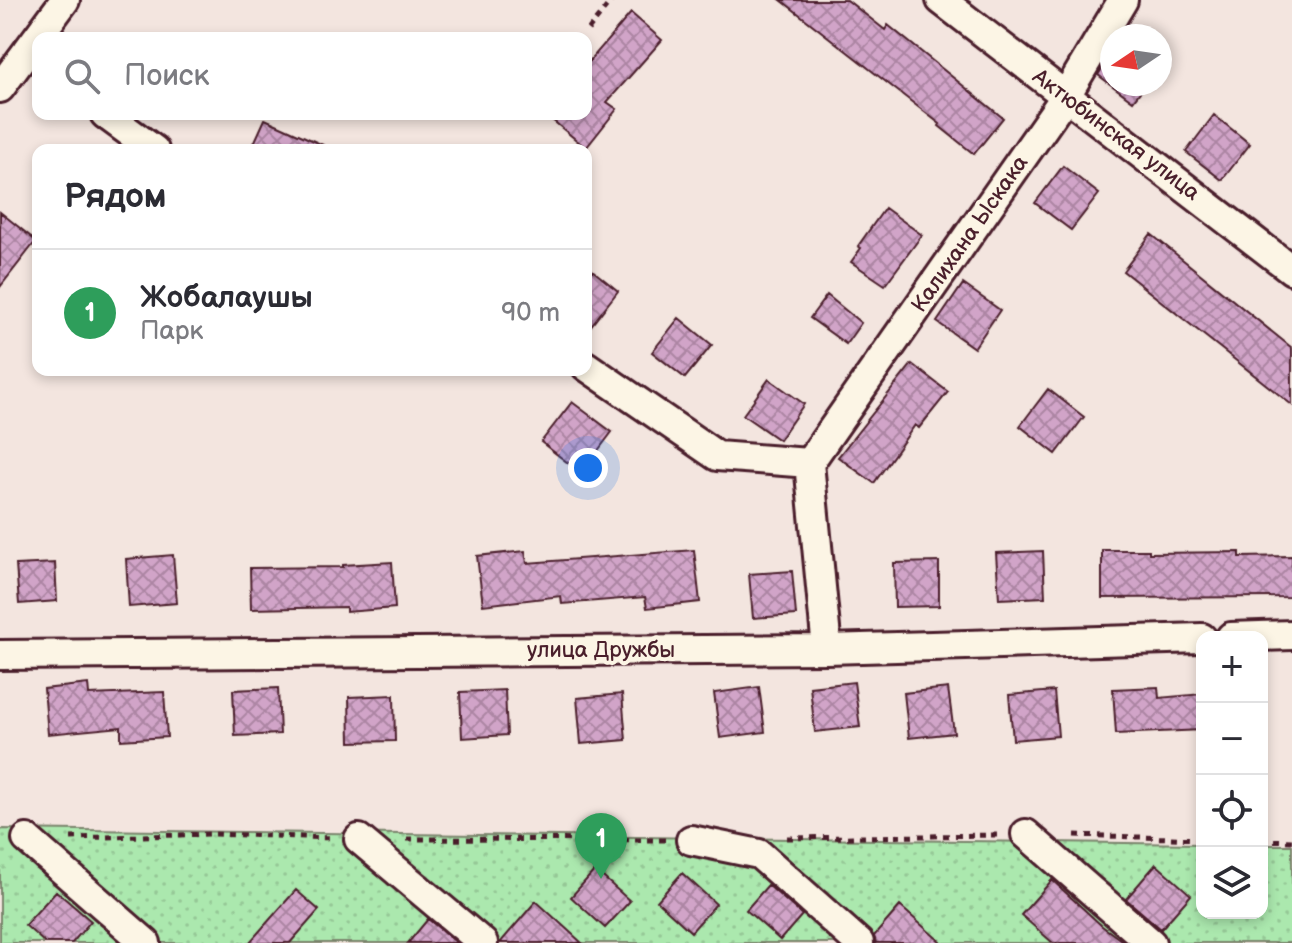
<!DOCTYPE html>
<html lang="ru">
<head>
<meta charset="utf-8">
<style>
	body { margin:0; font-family:"Balsamiq Sans",sans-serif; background:#f2f2f3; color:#2b2b33 }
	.controls { position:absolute; right:24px; bottom:24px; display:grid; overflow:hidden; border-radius:16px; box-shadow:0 4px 12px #0003 }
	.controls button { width:72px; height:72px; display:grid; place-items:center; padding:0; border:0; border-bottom:2px solid #e1e1e2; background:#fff; color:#2b2b33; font:40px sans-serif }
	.compass { position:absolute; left:1100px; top:24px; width:72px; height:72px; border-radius:50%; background:#fff; box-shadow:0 4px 12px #0003; rotate:257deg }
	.you { position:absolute; left:588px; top:468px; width:28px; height:28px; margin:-20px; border:6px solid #fff; border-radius:50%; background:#1a73e8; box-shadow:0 0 0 12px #1a73e833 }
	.badge { display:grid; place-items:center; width:52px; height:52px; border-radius:50%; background:#b45309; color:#fff; font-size:26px; font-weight:700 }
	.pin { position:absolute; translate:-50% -66px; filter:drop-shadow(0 2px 4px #0008) }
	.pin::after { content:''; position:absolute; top:42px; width:28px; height:24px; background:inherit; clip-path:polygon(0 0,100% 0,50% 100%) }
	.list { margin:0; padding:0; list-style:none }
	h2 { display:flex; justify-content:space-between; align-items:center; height:104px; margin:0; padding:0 32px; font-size:34px }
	h2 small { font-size:26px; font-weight:400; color:#7c7c81 }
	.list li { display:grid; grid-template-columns:52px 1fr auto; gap:24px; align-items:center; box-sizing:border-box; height:128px; padding:0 32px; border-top:2px solid #e1e1e2 }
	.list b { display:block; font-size:30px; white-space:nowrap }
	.list p { margin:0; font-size:26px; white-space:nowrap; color:#7c7c81 }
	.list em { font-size:26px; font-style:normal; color:#7c7c81 }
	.icon { flex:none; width:44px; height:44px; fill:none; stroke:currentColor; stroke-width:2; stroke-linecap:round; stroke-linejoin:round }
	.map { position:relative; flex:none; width:1292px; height:943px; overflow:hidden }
	.search { position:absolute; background:#fff; box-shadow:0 4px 12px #0003; left:32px; top:32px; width:560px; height:88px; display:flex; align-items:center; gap:20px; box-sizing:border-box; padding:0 28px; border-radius:16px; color:#7c7c81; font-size:30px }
	.panel { position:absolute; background:#fff; box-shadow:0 4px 12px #0003; left:32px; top:144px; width:560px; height:232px; border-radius:16px }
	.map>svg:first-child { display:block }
	.garden { fill:url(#garden-dots); stroke:#7a846c; stroke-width:2 }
	.building { fill:url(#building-cross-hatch); stroke:#4a1f2b; stroke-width:2 }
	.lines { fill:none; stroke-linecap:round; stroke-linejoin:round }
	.street-casing { stroke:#4a1f2b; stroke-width:34 }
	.path { stroke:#4a1f2b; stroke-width:5; stroke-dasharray:6 6; stroke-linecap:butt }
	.street { stroke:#fcf5e5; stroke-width:28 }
	.labels { text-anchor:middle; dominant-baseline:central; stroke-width:8; stroke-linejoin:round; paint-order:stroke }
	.street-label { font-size:22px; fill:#4a1f2b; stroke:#fcf5e5 }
</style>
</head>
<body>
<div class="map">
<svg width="1292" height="943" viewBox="0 0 1292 943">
	<defs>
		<pattern id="garden-dots" width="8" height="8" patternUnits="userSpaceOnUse" patternTransform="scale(2)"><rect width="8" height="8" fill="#abe8ae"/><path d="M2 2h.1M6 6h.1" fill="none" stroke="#95c796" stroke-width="1.8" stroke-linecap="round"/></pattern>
		<pattern id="building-cross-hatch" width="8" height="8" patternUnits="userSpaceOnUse" patternTransform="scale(2)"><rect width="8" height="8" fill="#d1a4c8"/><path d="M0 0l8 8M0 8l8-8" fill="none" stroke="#ac85a3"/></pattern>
	</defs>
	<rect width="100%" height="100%" fill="#f3e5df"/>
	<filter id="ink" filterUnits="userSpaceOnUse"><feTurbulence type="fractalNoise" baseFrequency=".0125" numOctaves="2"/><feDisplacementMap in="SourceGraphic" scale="16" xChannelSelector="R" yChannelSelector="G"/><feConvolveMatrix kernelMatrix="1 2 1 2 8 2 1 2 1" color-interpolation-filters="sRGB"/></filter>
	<g filter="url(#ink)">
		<path class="garden" d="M0,829L1202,844V913H1262V845H1292V943H0Z"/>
		<path class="building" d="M781,0H847L885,30L888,25L1003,118L974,154L939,126L940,124Z
			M631,13L662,40L607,102L617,109L586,148L545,114H586V65Z
			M1112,53V84H1146L1133,101L1098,75Z
			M1214,115L1250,144L1222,180L1186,152Z
			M265,119L334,150H251Z
			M1063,166L1099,194L1071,230L1035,203Z
			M885,208L922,235L885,285L851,262L861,248L858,246Z
			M0,212L36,241L0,287Z
			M1151,234L1292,348V405L1123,271Z
			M586,265L618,291L586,332Z
			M963,284L1000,310L974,348L937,322Z
			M827,295L861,323L846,344L810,318Z
			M679,318L712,345L685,378L652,352Z
			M912,364L948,392L919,428L915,425L874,483L838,457Z
			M769,379L804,404L779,440L743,415Z
			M1048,389L1084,417L1056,454L1020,426Z
			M572,402L612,432L581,473L541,442Z
			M694,550L700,602L647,608L645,597L562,604L561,596L483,605L477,556L525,551L527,563Z
			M1102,550H1149V553L1240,552V557L1292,556V597L1102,598Z
			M1043,551L1045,597L999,599L996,553Z
			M173,555L177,603L129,607L126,559Z
			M392,562L395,608L346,612V607L251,609L250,568L343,567V565Z
			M939,562V606L895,607L894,563Z
			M55,563L57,601L19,604L16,565Z
			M792,571L796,615L753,618L749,574Z
			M854,682L860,727L815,732L810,687Z
			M88,684L89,695L164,692L167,737L121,740V727L48,734L44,689Z
			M759,687L765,732L720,738L714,693Z
			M1158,687L1159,698L1202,694V730L1116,734L1113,689Z
			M278,688L280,734L235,736L233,690Z
			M948,688L954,733L909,738L904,693Z
			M505,690L507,735L462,738L460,692Z
			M1054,691L1058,736L1013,740L1009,695Z
			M622,694L626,740L581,744L577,698Z
			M394,695L395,741L350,742L349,697Z
			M1156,864L1191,895L1161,929L1126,899Z
			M595,870L630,901L605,928L571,897Z
			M682,873L716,904L691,932L657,901Z
			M1052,880L1102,926L1125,943H1053L1021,915Z
			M768,885L802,915L780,940L746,910Z
			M296,890L319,910L290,943H249Z
			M56,891L91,921L72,943H45L25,925Z
			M536,901L582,943H500Z
			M900,906L942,943H876L874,936Z
			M428,919L457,943H408Z"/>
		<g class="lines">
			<g class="street-casing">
				<path id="street" d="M941,0L1292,270
					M0,88L65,0
					M105,114L154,150
					M586,366L717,456L809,463
					M1231,637L1292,635
					M827,649L809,463L1065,97L1123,0
					M0,655L827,649L1202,638
					M1026,834L1151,943
					M27,839L146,943
					M359,839L483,943
					M691,840L759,854L859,943"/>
			</g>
			<path class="path" d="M588,30L612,0
				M1075,835L1202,839
				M71,838L213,834L333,838
				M787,838L997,835
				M407,839L665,840
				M1262,840L1292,841"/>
			<use href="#street" class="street"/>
		</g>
	</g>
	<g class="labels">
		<g class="street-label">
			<text transform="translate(1116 135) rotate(37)">Актюбинская улица</text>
			<text transform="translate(970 234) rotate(-55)">Калихана Ыскака</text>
			<text x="601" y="650">улица Дружбы</text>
		</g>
	</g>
</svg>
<div class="controls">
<button>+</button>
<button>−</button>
<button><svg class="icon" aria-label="locate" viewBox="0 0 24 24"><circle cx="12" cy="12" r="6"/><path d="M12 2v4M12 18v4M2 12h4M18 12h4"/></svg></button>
<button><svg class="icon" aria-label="layers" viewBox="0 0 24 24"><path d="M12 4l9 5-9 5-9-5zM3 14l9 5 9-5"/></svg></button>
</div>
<svg class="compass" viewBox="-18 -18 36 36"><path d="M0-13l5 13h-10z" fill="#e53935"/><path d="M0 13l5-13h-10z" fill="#7c7c81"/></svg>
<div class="you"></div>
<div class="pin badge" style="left:601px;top:879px;background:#2e9e5b">1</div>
<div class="search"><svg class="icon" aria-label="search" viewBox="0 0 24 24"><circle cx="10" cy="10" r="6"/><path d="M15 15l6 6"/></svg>Поиск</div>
<section class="panel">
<h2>Рядом<small></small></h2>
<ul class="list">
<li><span class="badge" style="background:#2e9e5b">1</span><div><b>Жобалаушы</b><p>Парк</p></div><em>90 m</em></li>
</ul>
</section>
</div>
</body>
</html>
